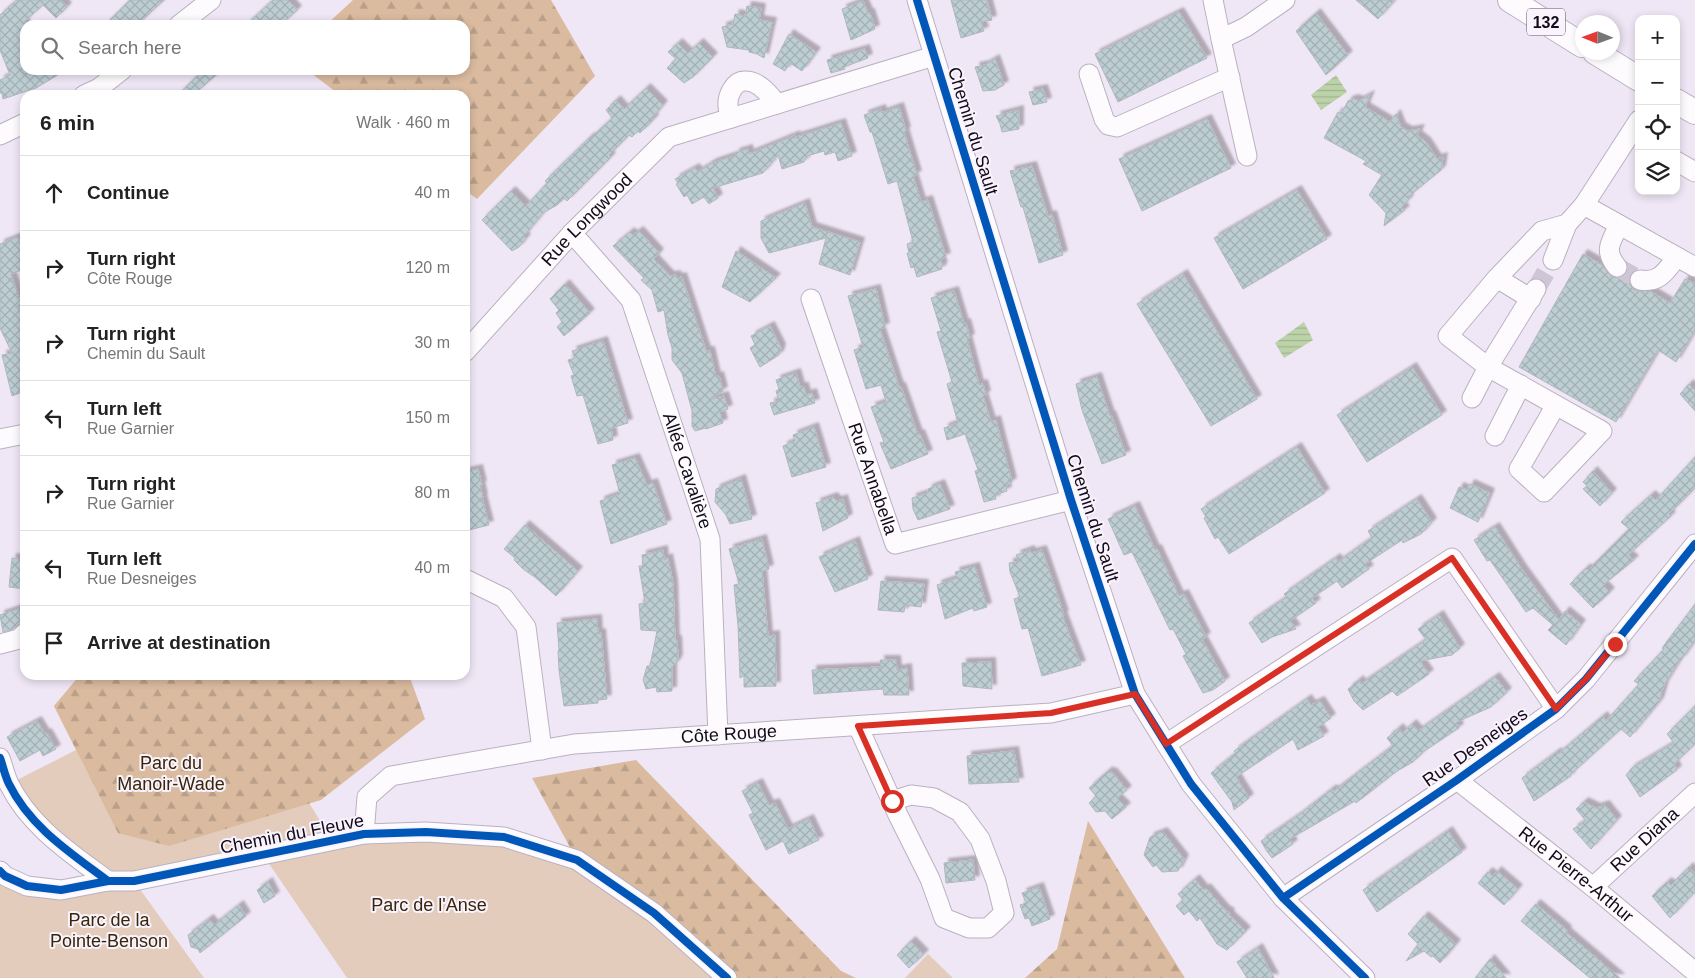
<!DOCTYPE html>
<html lang="en">
<head>
<meta charset="utf-8">
<style>
	body { margin:0; font-family:Helvetica,sans-serif; background:#f2f2f2; color:#222 }
	.controls { position:absolute; right:15px; top:15px; display:grid; overflow:hidden; border-radius:10px; box-shadow:0 2px 8px #0003 }
	.controls button { width:45px; height:45px; display:grid; place-items:center; padding:0; border:0; border-bottom:1px solid #e0e0e0; background:#fff; color:#222; font:25px sans-serif }
	.compass { position:absolute; left:1575px; top:15px; width:45px; height:45px; border-radius:50%; background:#fff; box-shadow:0 2px 8px #0003; rotate:271deg }
	.stop { position:absolute; width:15px; height:15px; margin:-11px; border:4px solid #d93025; border-radius:50%; background:#fff }
	.stop.end { background:#d93025; border-color:#fff; box-shadow:0 1px 5px #0008 }
	.list { margin:0; padding:0; list-style:none }
	h2 { display:flex; justify-content:space-between; align-items:center; height:65px; margin:0; padding:0 20px; font-size:21px }
	h2 small { font-size:16px; font-weight:400; color:#767676 }
	.list li { display:grid; grid-template-columns:32px 1fr auto; gap:15px; align-items:center; box-sizing:border-box; height:75px; padding:0 20px; border-top:1px solid #e0e0e0 }
	.list b { display:block; font-size:19px; white-space:nowrap }
	.list p { margin:0; font-size:16px; white-space:nowrap; color:#767676 }
	.list em { font-size:16px; font-style:normal; color:#767676 }
	.icon { flex:none; width:28px; height:28px; fill:none; stroke:currentColor; stroke-width:2; stroke-linecap:round; stroke-linejoin:round }
	.map { position:relative; flex:none; width:1695px; height:978px; overflow:hidden }
	.search { position:absolute; background:#fff; box-shadow:0 2px 8px #0003; left:20px; top:20px; width:450px; height:55px; display:flex; align-items:center; gap:12px; box-sizing:border-box; padding:0 18px; border-radius:15px; color:#767676; font-size:19px }
	.panel { position:absolute; background:#fff; box-shadow:0 2px 8px #0003; left:20px; top:90px; width:450px; height:590px; border-radius:15px }
	.map>svg:first-child { display:block }
	.green { fill:#e3ccbc }
	.forest { fill:url(#forest-firs) }
	.water { fill:url(#water-rules) }
	.building { fill:url(#building-cross-hatch); stroke:#b0b8be; filter:url(#shadow) }
	.lines { fill:none; stroke-linecap:round; stroke-linejoin:round }
	.minor-tunnel { stroke:#cfc6d5; stroke-width:19; stroke-dasharray:19 9; stroke-linecap:butt }
	.minor-casing { stroke:#bab1c0; stroke-width:21 }
	.major-casing { stroke:#bab1c0; stroke-width:26 }
	.minor { stroke:#fdfbfe; stroke-width:19 }
	.major { stroke:#fdfbfe; stroke-width:24 }
	.cycleway-casing { stroke:#f8f3fc; stroke-width:11 }
	.cycleway { stroke:#0057b8; stroke-width:8 }
	.route { stroke:#d93025; stroke-width:6 }
	.labels { text-anchor:middle; dominant-baseline:central; stroke-width:4; stroke-linejoin:round; paint-order:stroke }
	.shield { fill:#f8f3fc; stroke:#58505d; stroke-width:1 }
	.shield-label { font-size:16px; font-weight:bold; fill:#130a19 }
	.street-label { font-size:18px; fill:#130a19; stroke:#f8f3fc }
	.park-label { font-size:18px; fill:#3a2509; stroke:#f8f3fc }
</style>
</head>
<body>
<div class="map">
<svg width="1695" height="978" viewBox="0 0 1695 978">
	<defs>
		<pattern id="forest-firs" width="22" height="20" patternUnits="userSpaceOnUse" patternTransform="scale(1.25)"><rect width="22" height="20" fill="#dabba0"/><path d="M5 1l3.5 6h-7zM16 11l3.5 6h-7z" fill="#ba9f89"/></pattern>
		<pattern id="water-rules" width="6" height="5" patternUnits="userSpaceOnUse" patternTransform="scale(1.25)"><rect width="6" height="5" fill="#bcd2a8"/><path d="M0 2.5h6" fill="none" stroke="#a1b390"/></pattern>
		<pattern id="building-cross-hatch" width="8" height="8" patternUnits="userSpaceOnUse" patternTransform="scale(1.25)"><rect width="8" height="8" fill="#bdced3"/><path d="M0 0l8 8M0 8l8-8" fill="none" stroke="#a2b0b5"/></pattern>
		<filter id="shadow"><feDropShadow dx="4.5" dy="-4.5" stdDeviation="1" flood-color="#0004"/></filter>
	</defs>
	<rect width="100%" height="100%" fill="#f0e7f6"/>
	<path class="green" d="M80,675H230L332,840L426,832L577,860L727,978H347L263,855L134,881L204,978H0V871L27,886L108,881L9,784L76,750L54,706Z
		M928,954L953,978H905Z"/>
	<path class="forest" d="M353,0H551L595,76L477,199L465,190V95H340L307,70H465V25H326Z
		M80,675H409L425,719L321,800L169,846L118,833L54,706Z
		M636,760L841,971L856,978H727L577,860L532,778Z
		M1088,821L1185,978H1025L1057,949Z"/>
	<path class="water" d="M1336,75L1347,92L1321,110L1311,95Z
		M1304,322L1313,340L1284,358L1275,343Z"/>
	<path class="building" d="M17,0H61L67,7L56,18L43,5L25,21V70H66L36,88L3,99L2,93H0V80L10,75L0,50V15Z
		M130,0H164L137,25H105Z
		M273,0H288L297,10L281,25H246Z
		M951,0H987L992,20L981,22L984,31L961,38Z
		M1356,0H1395L1378,19Z
		M863,1L868,13H870L875,29L851,40L842,9Z
		M747,6L761,8L759,20L772,22L764,58L757,54L749,52V50L727,47L722,27L733,24L735,14L745,16Z
		M1179,12L1207,58L1118,102L1095,54Z
		M1316,13L1348,55L1326,75L1296,31Z
		M789,34L816,52L802,71L790,63L785,71L773,64Z
		M678,43L688,53L699,43L713,57L693,77L684,83L667,68L676,59L668,52Z
		M865,49L868,58L844,67L845,69L831,73L827,60Z
		M995,59L1004,85L995,90L983,91L975,67L985,65Z
		M203,70H222L193,95H178Z
		M646,88L663,105L653,117L654,119L640,133L638,131L632,137L629,135L609,155L611,157L567,201L564,198L557,205L543,213L524,236L526,238L519,247L512,251L482,220L511,191L526,206L547,183L545,181L590,137L591,138L612,118L606,110L616,100L624,109Z
		M1043,89L1047,102L1033,105L1029,92Z
		M1370,95L1365,107L1390,122L1396,114L1401,127L1408,131L1420,129L1417,135L1426,142L1437,159L1443,157L1441,170L1408,197L1409,199L1402,207L1405,210L1384,226L1386,213L1369,195L1382,175L1363,164L1366,161L1324,138L1338,112L1341,114L1348,101L1354,99L1359,101Z
		M899,107L906,131L904,132L917,175L913,176L921,202L928,200L946,257L940,259L943,266L941,267L942,269L917,277L914,267L911,268L907,253H909L907,244L913,242L897,181L888,184L872,132H870L864,115L881,109L882,113Z
		M1019,110V129L1002,132L1000,124L996,116Z
		M1207,119L1231,168L1142,211L1119,159Z
		M841,123L852,156L838,161L835,152L825,155L824,151L807,156L804,162L782,169L778,155L763,173L713,188L718,198L709,204L704,197L692,204L687,195L684,197L676,184L678,183L675,179L695,168L698,172L712,163L736,155L735,153L748,149L749,154L796,135L793,138Z
		M1032,166L1048,216L1052,215L1063,255L1039,263L1023,207H1021L1010,171Z
		M1297,190L1327,239L1243,289L1214,238Z
		M805,203L812,227L860,242L850,275L819,264L826,238L769,253L761,238V221Z
		M639,231L659,253L654,259L670,276L676,275L677,278L682,277L706,351H710L716,377L719,376L723,391L711,398L712,399L724,396L728,409L720,412L723,423L706,429V428L695,431L692,426V411L682,373L672,360V348L668,335L664,310L658,312L652,290L641,280L644,278L613,246L630,232L633,235Z
		M18,237L24,261L22,263L24,269L11,274L21,304L18,305L25,319V391L12,396L2,355L12,353L0,328V244Z
		M736,251L776,278L750,302L722,287Z
		M1583,254L1602,265L1612,277L1618,278L1623,276L1629,280L1630,285L1634,290L1650,291L1670,303L1685,279L1695,284V330L1676,362L1658,350L1616,422L1519,367Z
		M1183,274L1257,399L1211,426L1137,304Z
		M565,284L590,313L564,336L557,327L562,322L556,313L559,310L550,299Z
		M876,289L885,327L880,329L899,387H901L918,435L920,434L928,454L891,469L880,443L884,442L871,407L886,402L881,385L866,389L854,350L863,347L848,296Z
		M954,291L964,324L966,323L970,338L967,339L979,385L983,384L986,395L983,396L991,422L996,420L1012,482L1006,486L1007,491L995,495L996,499L984,502L975,471L978,470L965,434L947,440L944,428L958,423L947,384L952,382L937,332L941,331L931,298Z
		M770,326L781,348L779,355L760,367L750,348L755,345L751,336Z
		M603,341L628,423L611,428L613,440L598,444L583,395L577,396L571,376L574,375L568,360L575,358L572,351Z
		M1412,367L1442,415L1367,462L1337,415Z
		M796,373L800,387H804L806,395L812,393L815,403L774,415L770,403L779,401L776,391L779,389L776,380Z
		M1097,377L1110,416L1111,415L1126,455L1102,464L1082,410L1076,384Z
		M1689,384L1695,390V411L1680,394Z
		M814,427L826,467L792,477L783,446L795,441L793,435Z
		M1297,447L1325,493L1229,554L1218,537L1215,539L1204,518L1206,517L1201,509Z
		M1695,457V488L1669,514L1671,516L1628,555L1634,560L1603,585L1610,592L1593,608L1570,584L1586,568L1588,570L1629,529L1621,522L1651,495L1656,500Z
		M635,458L647,485L653,483L667,524L611,544L600,501L620,494L612,465Z
		M478,469L482,485H480L483,498H482L489,525L465,531V472Z
		M1593,471L1612,493L1600,506L1583,489L1587,486L1583,482Z
		M741,479L752,519L730,524L726,515L715,502L716,489Z
		M940,484L950,509L918,520L913,509L912,498L928,493V489Z
		M1470,484L1490,493L1478,522L1450,508L1459,487L1467,490Z
		M833,497L837,501L843,499L848,518L823,531L816,503Z
		M1417,499L1432,522L1421,534L1403,543L1402,540L1365,564L1369,569L1342,588L1337,581L1312,598L1316,603L1290,621L1296,629L1272,637L1262,643L1249,623L1287,597L1284,594L1336,558L1338,562L1372,538L1368,531Z
		M1135,506L1155,550L1157,549L1179,596L1184,594L1206,637L1202,639L1225,681L1213,690L1203,693L1183,656L1186,654L1173,629L1170,630L1132,552L1124,555L1108,519Z
		M525,525L578,571L556,596L536,578L523,569L514,560L515,558L504,549Z
		M1495,527L1521,568L1559,620L1565,611L1581,624L1566,645L1548,630L1553,625L1533,608L1526,612L1490,560L1487,561L1474,540Z
		M762,539L769,569L762,571L768,636L775,635L776,686L744,687V676L740,678L738,626L734,585L739,584L729,549Z
		M855,541L868,579L835,592L819,557Z
		M663,550L664,560L668,558L673,584L675,640H677L678,658L676,663L672,667V691L657,692L656,687L646,689L643,680L647,666H650L657,631L641,630L639,604L645,603L639,566H643L642,555Z
		M1030,550L1031,553L1042,550L1064,615H1062L1081,665L1042,676L1028,628L1022,629L1014,599L1020,597L1010,572L1009,563L1019,561L1016,555Z
		M12,558L25,559V589L9,587Z
		M975,567L987,607L974,611L973,608L945,619L937,585L957,578L955,572Z
		M881,581L924,584L921,607L905,605L904,612L878,610Z
		M1695,604V640L1681,660L1680,659L1664,685L1659,702L1630,737L1621,729L1570,775L1571,776L1534,801L1522,778L1557,752L1558,754L1603,716L1606,721L1639,684L1634,681L1664,649L1662,648Z
		M18,609L22,622L13,629L3,632L0,615Z
		M1439,615L1460,648L1452,655L1420,661L1429,674L1397,696L1392,691L1363,710L1354,701L1348,689L1359,680L1361,684L1426,640L1418,629Z
		M597,619L598,634L601,633L607,699L598,700V703L564,706L559,670L558,651H559L557,623Z
		M880,660H896L897,670L907,668L909,695H884L883,689L814,694L812,670L881,667Z
		M991,662L992,689L963,686L962,663Z
		M1495,677L1507,692L1491,707L1457,722L1459,728L1423,752L1413,762L1397,771L1356,803L1355,801L1290,839L1293,844L1272,858L1266,850L1261,841L1299,815L1332,789L1334,791L1393,746L1387,738L1399,728L1402,733L1412,724L1418,731Z
		M1307,699L1311,705L1320,701L1331,718L1318,727L1324,736L1298,750L1293,739L1236,777L1249,798L1234,810L1232,802L1211,773L1236,753L1234,751Z
		M1695,706V744L1674,764L1677,770L1640,797L1626,775L1632,768L1674,743L1667,734Z
		M37,721L45,734L47,733L56,749L43,756L40,750L20,761L7,737Z
		M1014,751L1019,782L969,784L967,756Z
		M1108,771L1110,773L1112,772L1127,790L1117,798L1126,807L1112,819L1105,811L1096,812L1089,803L1096,796L1089,788Z
		M758,783L769,805L775,803L788,829L809,819L819,840L789,854L783,841L766,850L749,815L753,813L742,791Z
		M1584,802L1596,808L1605,805L1617,820L1591,849L1573,829L1586,821L1576,809Z
		M1448,831L1462,852L1377,912L1363,890Z
		M1163,832L1184,859L1178,871L1162,872L1156,865L1153,867L1144,855L1150,837Z
		M973,860L975,880L946,883L944,863Z
		M1689,867L1695,874V892L1670,918L1652,896L1667,882L1671,885Z
		M1497,871L1518,889L1504,905L1478,883L1488,872L1493,876Z
		M1195,879L1204,890L1206,888L1225,910L1230,913L1229,915L1246,931L1227,950L1217,944L1200,918L1197,921L1189,911L1184,915L1176,906L1183,900L1178,894Z
		M268,882L275,896L264,903L257,890Z
		M1039,887L1050,919L1032,926L1029,918L1025,919L1020,905L1026,903L1022,893Z
		M1536,904L1567,930L1566,932L1620,978H1590L1521,921Z
		M239,905L246,916L200,953L198,949L191,947L188,935L209,919L214,925Z
		M1424,916L1456,944L1440,963L1433,956L1431,957L1424,951L1406,961L1418,944L1408,934Z
		M911,941L924,954L909,968L897,955Z
		M1258,948L1274,978H1247L1237,962Z
		M1490,959L1506,978H1475Z"/>
	<g class="lines">
		<path class="minor-tunnel" d="M1617,267L1640,280
			M1536,289L1553,260"/>
		<g class="minor-casing">
			<g id="minor">
				<path d="M917,0L1071,500L1135,694L1191,784L1283,898L1365,978"/>
				<path d="M1213,0L1221,39L1246,27L1285,0"/>
				<path d="M179,25L211,0"/>
				<path d="M1221,39L1247,156"/>
				<path d="M1089,74L1104,119L1108,125L1117,127L1230,77"/>
				<path d="M84,95L99,88L122,70"/>
				<path d="M731,118C730,114 728,110 728,106C727,96 734,80 746,81C759,81 770,95 777,104"/>
				<path d="M1639,120L1584,205L1695,267"/>
				<path d="M0,135L25,123"/>
				<path d="M1676,161L1695,172"/>
				<path id="s1" d="M572,233L631,300L710,539L718,735"/>
				<path d="M1553,260L1567,224"/>
				<path d="M1617,267C1603,250 1611,242 1619,225"/>
				<path d="M1497,278L1531,299"/>
				<path d="M1640,280C1660,283 1665,272 1677,257"/>
				<path d="M1536,289L1488,367L1448,336L1497,278L1542,231L1567,224L1584,205"/>
				<path id="s2" d="M811,299L895,544L1071,500"/>
				<path id="s3" d="M465,352L572,233L669,137L934,56"/>
				<path d="M1472,398L1488,367L1602,431L1544,492L1519,469L1556,405"/>
				<path d="M1495,436L1521,385"/>
				<path d="M0,439L25,434"/>
				<path d="M465,579L504,598L526,627L542,750"/>
				<path d="M0,644L19,639L25,633"/>
				<path d="M858,726L898,815L930,879L944,918L969,928H988L1004,913L996,881L980,839L960,812L934,798L911,795L892,801"/>
				<path d="M1166,744L1452,558L1556,709"/>
				<path d="M0,758C3,766 5,776 9,784C30,827 71,853 108,881"/>
				<path id="s4" d="M1457,780L1593,887L1695,972"/>
				<path id="s5" d="M364,834L367,797L391,776L574,744L1051,713L1135,694"/>
				<path d="M0,871L5,876L27,886L61,890L108,881H134L364,834L426,832L504,837L577,860L654,913L727,978"/>
				<path id="s6" d="M1593,887L1695,793"/>
				<path d="M1283,898L1457,780L1556,709L1586,679L1695,544"/>
			</g>
		</g>
		<g class="major-casing">
			<path id="major" d="M1510,0L1582,45
				M1595,52L1639,79
				M1676,101L1695,112"/>
		</g>
		<use href="#minor" class="minor"/>
		<use href="#major" class="major"/>
		<g class="cycleway-casing">
			<path id="cycleway" d="M917,0L1071,500L1135,694L1191,784L1283,898L1365,978
				M0,758C3,766 5,776 9,784C30,827 71,853 108,881
				M0,871L5,876L27,886L61,890L108,881H134L364,834L426,832L504,837L577,860L654,913L727,978
				M1283,898L1457,780L1556,709L1586,679L1695,544"/>
		</g>
		<use href="#cycleway" class="cycleway"/>
	</g>
	<g class="lines">
		<path class="route" d="M892,801L858,726L1051,713L1135,694L1166,744L1452,558L1556,709L1586,679L1615,644"/>
	</g>
	<g class="labels">
		<rect class="shield" x="1527" y="8.5" width="38" height="27" rx="4"/>
		<g class="shield-label">
			<text x="1546" y="22">132</text>
		</g>
		<g class="street-label">
			<text transform="translate(973 131) rotate(73)">Chemin du Sault</text>
			<text stroke="none"><textPath href="#s3" startOffset="180">Rue Longwood</textPath></text>
			<text stroke="none"><textPath href="#s1" startOffset="269">Allée Cavalière</textPath></text>
			<text stroke="none"><textPath href="#s2" startOffset="190">Rue Annabella</textPath></text>
			<text transform="translate(1093 518) rotate(72)">Chemin du Sault</text>
			<text stroke="none"><textPath href="#s5" startOffset="410">Côte Rouge</textPath></text>
			<text transform="translate(1475 747) rotate(-35)">Rue Desneiges</text>
			<text transform="translate(292 834) rotate(-11)">Chemin du Fleuve</text>
			<text stroke="none"><textPath href="#s6" startOffset="70">Rue Diana</textPath></text>
			<text stroke="none"><textPath href="#s4" startOffset="152">Rue Pierre-Arthur</textPath></text>
		</g>
		<g class="park-label">
			<text x="171" y="763">Parc du<tspan x="171" dy="21">Manoir-Wade</tspan></text>
			<text x="429" y="905">Parc de l'Anse</text>
			<text x="109" y="920">Parc de la<tspan x="109" dy="21">Pointe-Benson</tspan></text>
		</g>
	</g>
</svg>
<div class="controls">
<button>+</button>
<button>−</button>
<button><svg class="icon" aria-label="locate" viewBox="0 0 24 24"><circle cx="12" cy="12" r="6"/><path d="M12 2v4M12 18v4M2 12h4M18 12h4"/></svg></button>
<button><svg class="icon" aria-label="layers" viewBox="0 0 24 24"><path d="M12 4l9 5-9 5-9-5zM3 14l9 5 9-5"/></svg></button>
</div>
<svg class="compass" viewBox="-18 -18 36 36"><path d="M0-13l5 13h-10z" fill="#e53935"/><path d="M0 13l5-13h-10z" fill="#767676"/></svg>
<div class="stop" style="left:892px;top:801px"></div>
<div class="stop end" style="left:1615px;top:644px"></div>
<div class="search"><svg class="icon" aria-label="search" viewBox="0 0 24 24"><circle cx="10" cy="10" r="6"/><path d="M15 15l6 6"/></svg>Search here</div>
<section class="panel">
<h2>6 min<small>Walk · 460 m</small></h2>
<ul class="list">
<li><svg class="icon" aria-label="ahead" viewBox="0 0 24 24"><path d="M12 20V5M6 11l6-6 6 6"/></svg><div><b>Continue</b></div><em>40 m</em></li>
<li><svg class="icon" aria-label="right" viewBox="0 0 24 24"><path d="M7 20v-9h11M14 6l5 5-5 5"/></svg><div><b>Turn right</b><p>Côte Rouge</p></div><em>120 m</em></li>
<li><svg class="icon" aria-label="right" viewBox="0 0 24 24"><path d="M7 20v-9h11M14 6l5 5-5 5"/></svg><div><b>Turn right</b><p>Chemin du Sault</p></div><em>30 m</em></li>
<li><svg class="icon" aria-label="left" viewBox="0 0 24 24"><path d="M17 20v-9H6M10 6l-5 5 5 5"/></svg><div><b>Turn left</b><p>Rue Garnier</p></div><em>150 m</em></li>
<li><svg class="icon" aria-label="right" viewBox="0 0 24 24"><path d="M7 20v-9h11M14 6l5 5-5 5"/></svg><div><b>Turn right</b><p>Rue Garnier</p></div><em>80 m</em></li>
<li><svg class="icon" aria-label="left" viewBox="0 0 24 24"><path d="M17 20v-9H6M10 6l-5 5 5 5"/></svg><div><b>Turn left</b><p>Rue Desneiges</p></div><em>40 m</em></li>
<li><svg class="icon" aria-label="arrive" viewBox="0 0 24 24"><path d="M6 21V4h12l-3 4 3 4H6"/></svg><div><b>Arrive at destination</b></div></li>
</ul>
</section>
</div>
</body>
</html>
